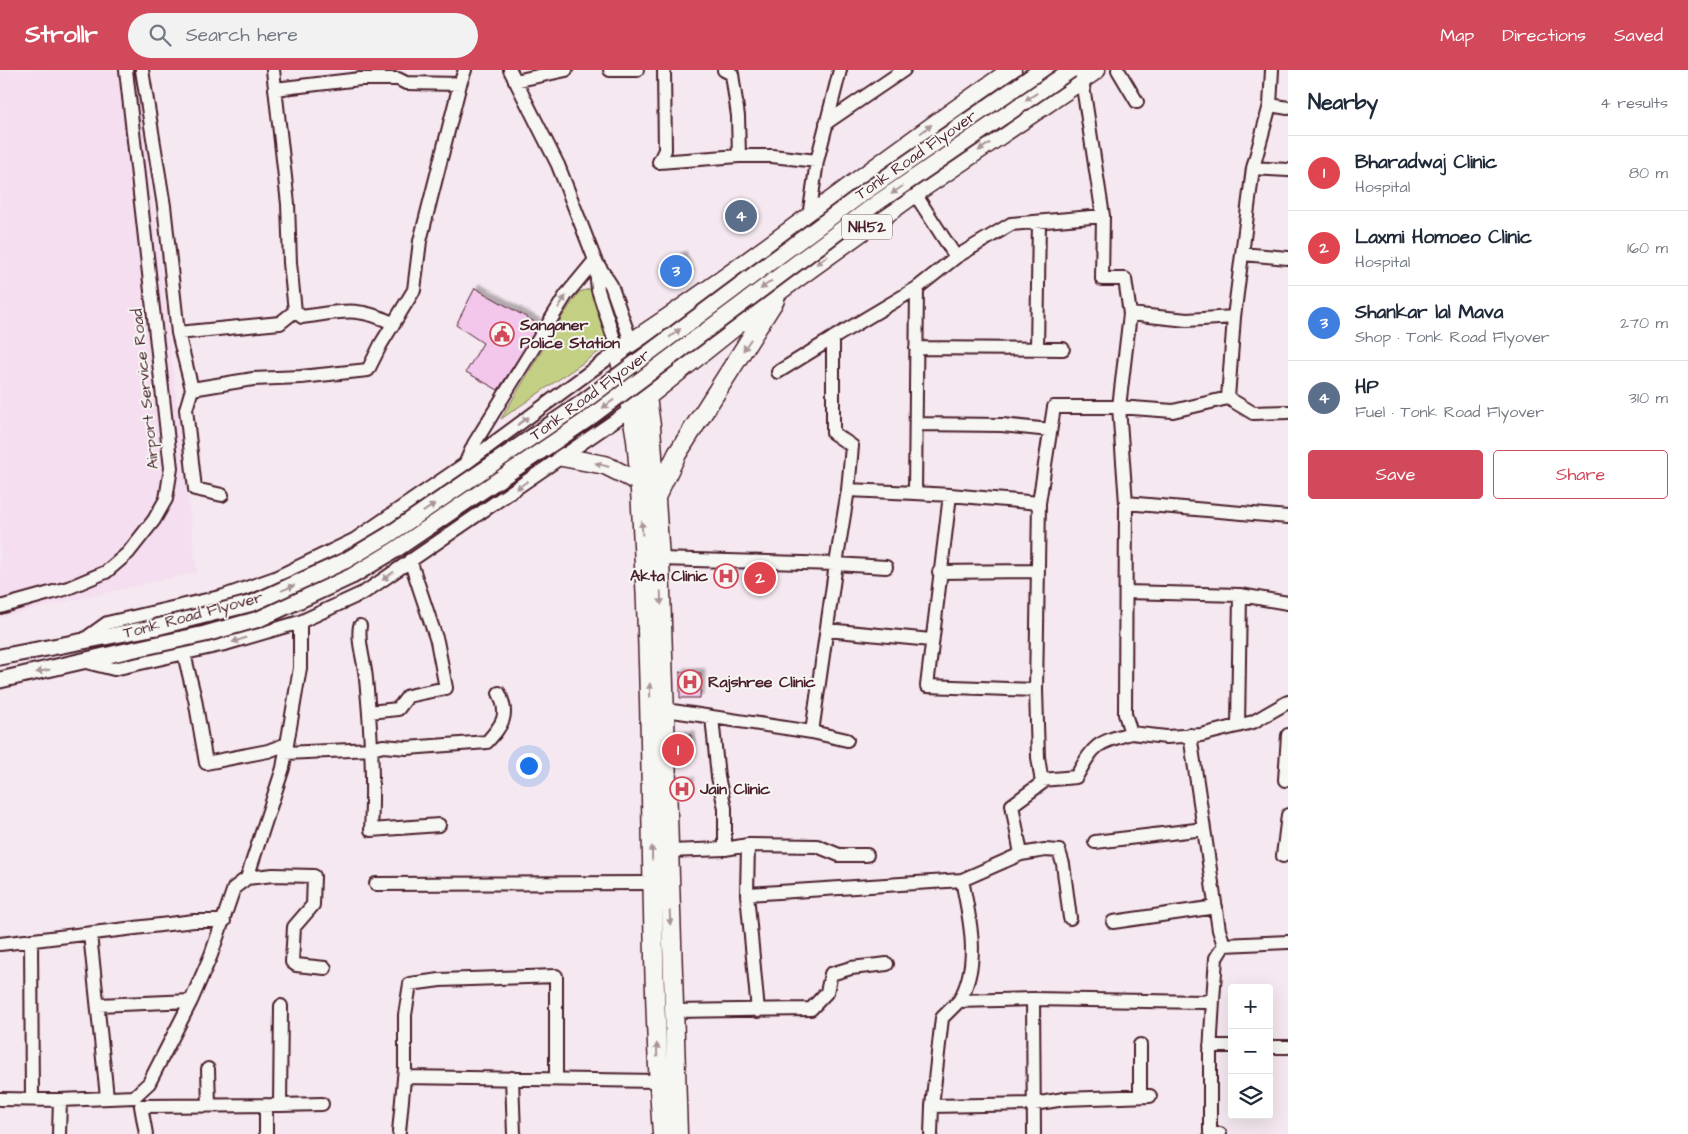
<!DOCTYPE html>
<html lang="en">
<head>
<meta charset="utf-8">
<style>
	body { margin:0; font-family:"Architects Daughter",sans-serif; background:#f2f2f3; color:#1f2937 }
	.controls { position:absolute; right:15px; bottom:15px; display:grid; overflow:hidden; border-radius:5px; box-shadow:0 5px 20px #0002 }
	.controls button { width:45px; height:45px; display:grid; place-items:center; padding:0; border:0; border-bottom:1px solid #e0e1e3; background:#fff; color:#1f2937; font:25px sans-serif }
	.you { position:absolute; left:528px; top:695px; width:18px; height:18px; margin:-12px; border:4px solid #fff; border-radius:50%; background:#1a73e8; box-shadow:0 0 0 8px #1a73e833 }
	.badge { display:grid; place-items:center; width:32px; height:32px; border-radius:50%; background:#d1495b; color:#fff; font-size:16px; font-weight:700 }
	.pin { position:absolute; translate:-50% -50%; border:2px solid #fff; box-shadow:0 1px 5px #0006 }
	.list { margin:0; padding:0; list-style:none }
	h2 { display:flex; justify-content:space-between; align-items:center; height:65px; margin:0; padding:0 20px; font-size:21px }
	h2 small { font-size:16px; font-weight:400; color:#747a83 }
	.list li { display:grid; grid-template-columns:32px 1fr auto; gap:15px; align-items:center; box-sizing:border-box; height:75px; padding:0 20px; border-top:1px solid #e0e1e3 }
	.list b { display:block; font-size:19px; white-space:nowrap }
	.list p { margin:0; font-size:16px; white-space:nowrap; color:#747a83 }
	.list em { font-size:16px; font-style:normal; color:#747a83 }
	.actions { display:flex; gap:10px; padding:15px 20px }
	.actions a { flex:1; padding:11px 0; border:1px solid #d1495b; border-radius:5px; text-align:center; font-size:18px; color:#d1495b }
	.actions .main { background:#d1495b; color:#fff }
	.icon { flex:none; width:28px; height:28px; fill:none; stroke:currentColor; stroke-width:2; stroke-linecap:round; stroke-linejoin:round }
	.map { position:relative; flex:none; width:1288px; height:1064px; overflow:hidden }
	header { display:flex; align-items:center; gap:30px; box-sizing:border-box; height:70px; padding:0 25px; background:#d1495b; color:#fff }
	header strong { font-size:24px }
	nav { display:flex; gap:28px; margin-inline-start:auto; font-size:18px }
	.search { width:350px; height:45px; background:#f2f2f3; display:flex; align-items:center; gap:12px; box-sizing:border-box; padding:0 18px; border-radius:28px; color:#747a83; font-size:19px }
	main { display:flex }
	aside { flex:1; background:#fff }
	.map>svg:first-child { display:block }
	.built { fill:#f4deef }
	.green { fill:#c3d084; stroke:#867858 }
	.building { fill:#f3c7ec; stroke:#4a1f2b; filter:url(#shadow) }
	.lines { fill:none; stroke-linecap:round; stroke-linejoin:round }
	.minor-casing { stroke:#4a1f2b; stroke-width:16 }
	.major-casing { stroke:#4a1f2b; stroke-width:19 }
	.highway-casing { stroke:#4a1f2b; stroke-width:21 }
	.minor { stroke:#f6f6f2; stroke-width:12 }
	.major { stroke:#f6f6f2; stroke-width:15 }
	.highway { stroke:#f6f6f2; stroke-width:18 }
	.major-bridge-casing { stroke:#4a1f2b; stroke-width:19; stroke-linecap:butt }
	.major-bridge { stroke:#f6f6f2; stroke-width:15 }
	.oneway { fill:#a99598 }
	.labels { text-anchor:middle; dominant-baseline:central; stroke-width:4; stroke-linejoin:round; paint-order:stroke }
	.shield { fill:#f6f6f2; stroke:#7e6067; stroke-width:1 }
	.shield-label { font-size:15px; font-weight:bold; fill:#4a1f2b }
	.street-label { font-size:16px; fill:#4a1f2b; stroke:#f6f6f2 }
	.poi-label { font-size:16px; font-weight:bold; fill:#4a1f2b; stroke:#f6f6f2; text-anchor:start }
</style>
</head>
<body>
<header>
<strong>Strollr</strong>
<div class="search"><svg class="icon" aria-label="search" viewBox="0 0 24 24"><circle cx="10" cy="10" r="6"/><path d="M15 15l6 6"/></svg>Search here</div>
<nav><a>Map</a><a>Directions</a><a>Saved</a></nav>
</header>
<main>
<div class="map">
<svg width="1288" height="1064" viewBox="0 0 1288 1064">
	<defs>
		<filter id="shadow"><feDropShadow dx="4" dy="-4" stdDeviation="1" flood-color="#0004"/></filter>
	</defs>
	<rect width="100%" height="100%" fill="#f5e8f0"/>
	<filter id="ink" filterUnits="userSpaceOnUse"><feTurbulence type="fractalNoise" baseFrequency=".02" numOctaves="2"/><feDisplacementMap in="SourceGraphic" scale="10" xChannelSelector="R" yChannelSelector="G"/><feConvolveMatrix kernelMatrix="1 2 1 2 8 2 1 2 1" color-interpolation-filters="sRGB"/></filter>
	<g filter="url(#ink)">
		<path class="built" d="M0,0H137L197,502L0,547Z"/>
		<path class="green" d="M593,218L610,269L606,277L501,349L562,247L579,222Z"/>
		<path class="building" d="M682,185L690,205L668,215L661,196Z
			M475,218L540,255L498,320L466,302L483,273L456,255Z
			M716,497H734V512H715Z
			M750,497H770V516H750Z
			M680,602L701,603L700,628H680Z
			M691,665L692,690L669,691L668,666Z
			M671,711H690V725H671Z"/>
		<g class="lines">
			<g class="minor-casing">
				<path id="minor" d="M142,0L164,136L178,263L192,319L186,339L195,419L222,425
					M273,0L288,134L290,193L295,241L302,247C340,242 358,235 394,254
					M510,0L558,95L595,190L611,215L631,272
					M610,0H637
					M664,0L665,80L659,92L739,86
					M724,0L732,4L738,46L739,86H772L817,91
					M1118,0L1137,32
					M1082,10L1103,146L1102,209H1125L1130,244
					M515,11L566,0
					M275,19L360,9H398L406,13L460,14
					M1270,35L1288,38
					M826,53L904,0
					M1253,98L1288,100
					M918,121L919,130L956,187L917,218L915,423L950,425L927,616L1036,620
					M813,148L809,147L817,91L840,0
					M1242,184L1288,188
					M956,187L1011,154L1103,146
					M178,263L280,253L295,241
					M916,278L1063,279
					M1037,279L1039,152
					M778,302L833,268
					M192,319L253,309L301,307L368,300L381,274L414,220L420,171L460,14L465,0
					M1228,328L1234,247L1253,98L1270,35L1272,0
					M1288,342L1253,343L1228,328L1173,341L1119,337L1126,433L1125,644L1131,663L1166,667L1201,665L1253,652L1288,632
					M916,354L1002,355L1050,360
					M466,392L474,374L566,225L595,190
					M848,420L852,376L833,363V268L917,218
					M1039,433L1054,337H1119L1130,244L1187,250L1234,247
					M1126,433L1288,447
					M660,489L836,494L848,420L915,423
					M939,502L1037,501
					M1126,522L1240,525
					M0,537L68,518L106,502L128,483L154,450L166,429L171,398L126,0
					M360,556C357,572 365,593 366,609C371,660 374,709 371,760L439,755
					M827,560L931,570
					M82,571L107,553L224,526L275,508L354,470L465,394L618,281L598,220L595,190
					M185,588L195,629L206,693L268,681L287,674
					M86,592L114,599L225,574L300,552L365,522L630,340
					M666,640L812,662L836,494L886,497
					M369,642L398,639L408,626L446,618L437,571L410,490
					M712,647L718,707L725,738V779
					M1238,656L1240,525L1288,533
					M812,662L847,670
					M1190,665L1219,860L1224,875L1288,872
					M285,683L372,679L383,676L407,678L487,672C502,655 510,646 499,623
					M1042,710L1076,707C1095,674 1094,674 1131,663
					M1285,710L1288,665
					M1095,772L1204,759
					M668,781L725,779L748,775L817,776L839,785H867
					M1021,784L1045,780L1059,781L1063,794L1070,848
					M1283,786L1288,745
					M247,808L283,698L300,598V552
					M376,814L653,813
					M747,824L748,775
					M1113,852L1216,837
					M90,864L107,1027
					M31,870L32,1029
					M0,874L194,851H224
					M1033,929L1034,1064
					M1213,930L1210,983V1063L1220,1064
					M959,931C981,894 970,850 962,810
					M98,935L191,931
					M674,941L811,939L827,922L831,904L851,898L887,894
					M758,941L747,824L962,810L1021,784L1012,735L1042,713L1038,687L1036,620L1039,433L950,425
					M1140,975V1026
					M1210,976H1232
					M1269,977H1288
					M208,999L209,1035
					M404,1007L658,1011
					M512,1008L514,1064
					M0,1029L60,1030L134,1027L149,1013L191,931L211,885L234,818L247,808L273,805L314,806L313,835L294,857L292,892L296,895L325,898
					M266,1035V1064
					M280,1035L322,1034
					M932,1036L1034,1034L1064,1029L1150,1026
					M399,1062L405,998V945L410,914L440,910L556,906V1009
					M59,1064L60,1030
					M146,1064L141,1036L280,1035L281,936
					M931,1064L932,1036L942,948L959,931L1033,929L1203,932L1213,930L1216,888L1224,875"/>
			</g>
			<g class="major-casing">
				<path id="major" d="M0,587L157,557
					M0,610L126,581"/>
			</g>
			<g class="highway-casing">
				<path id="highway" d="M638,295L647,327L651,356L660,489L678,1064
					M638,334L782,219L918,121L1096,0
					M562,387L605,395L639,412
					M657,425L677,384L775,230
					M662,1064C649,880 654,696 645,512C642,465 641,417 636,370C632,340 624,311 618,281C753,193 879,91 1012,0"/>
			</g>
			<use href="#minor" class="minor"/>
			<use href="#major" class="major"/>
			<use href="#highway" class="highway"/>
			<g class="major-bridge-casing">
				<path id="major-bridge" d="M157,557L253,533L345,491L387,466L579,335L865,122L1041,0
					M126,581L205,564L259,549L352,506L395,480L588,349L874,135L1071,0"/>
			</g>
			<use href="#major-bridge" class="major-bridge"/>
		</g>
		<defs><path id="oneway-solid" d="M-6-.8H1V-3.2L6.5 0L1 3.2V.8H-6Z" transform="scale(1.25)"/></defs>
		<g class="oneway">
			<use href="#oneway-solid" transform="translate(1031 27) rotate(146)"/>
			<use href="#oneway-solid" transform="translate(926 59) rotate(-37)"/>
			<use href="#oneway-solid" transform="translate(984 77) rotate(146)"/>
			<use href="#oneway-solid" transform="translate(897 120) rotate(145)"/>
			<use href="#oneway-solid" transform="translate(822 190) rotate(144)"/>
			<use href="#oneway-solid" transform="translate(766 215) rotate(143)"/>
			<use href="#oneway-solid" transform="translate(562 232) rotate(-58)"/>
			<use href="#oneway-solid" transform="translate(675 263) rotate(-38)"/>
			<use href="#oneway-solid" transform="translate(747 275) rotate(123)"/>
			<use href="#oneway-solid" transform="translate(608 334) rotate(144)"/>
			<use href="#oneway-solid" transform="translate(523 351) rotate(-36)"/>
			<use href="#oneway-solid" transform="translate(602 395) rotate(-164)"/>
			<use href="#oneway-solid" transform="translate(522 415) rotate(145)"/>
			<use href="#oneway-solid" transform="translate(429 438) rotate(-34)"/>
			<use href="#oneway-solid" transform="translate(642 458) rotate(-93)"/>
			<use href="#oneway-solid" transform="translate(388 506) rotate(144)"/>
			<use href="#oneway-solid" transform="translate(288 518) rotate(-23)"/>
			<use href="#oneway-solid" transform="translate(661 528) rotate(88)"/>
			<use href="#oneway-solid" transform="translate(239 570) rotate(163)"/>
			<use href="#oneway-solid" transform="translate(43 601) rotate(168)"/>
			<use href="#oneway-solid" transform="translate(650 620) rotate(-91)"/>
			<use href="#oneway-solid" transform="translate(652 783) rotate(-91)"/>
			<use href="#oneway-solid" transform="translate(670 848) rotate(88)"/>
			<use href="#oneway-solid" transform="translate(657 980) rotate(-92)"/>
		</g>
	</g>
	<defs>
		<g id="civic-ring" transform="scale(1.25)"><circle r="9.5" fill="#f6f6f2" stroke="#d1495b" stroke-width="1.5"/><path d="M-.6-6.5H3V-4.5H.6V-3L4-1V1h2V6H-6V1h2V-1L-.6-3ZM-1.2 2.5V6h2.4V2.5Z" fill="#d1495b"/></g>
		<g id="hospital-ring" transform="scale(1.25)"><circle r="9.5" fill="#f6f6f2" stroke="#d1495b" stroke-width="1.5"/><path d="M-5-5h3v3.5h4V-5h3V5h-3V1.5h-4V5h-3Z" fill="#d1495b"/></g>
	</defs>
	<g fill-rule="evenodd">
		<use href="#civic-ring" x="502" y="264"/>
		<use href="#hospital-ring" x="726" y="506"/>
		<use href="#hospital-ring" x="690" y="612"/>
		<use href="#hospital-ring" x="682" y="719"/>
	</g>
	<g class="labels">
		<rect class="shield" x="842" y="144.5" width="50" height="25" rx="4"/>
		<g class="shield-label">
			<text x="867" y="157">NH52</text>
		</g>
		<g class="street-label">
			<text transform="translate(916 85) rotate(-35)">Tonk Road Flyover</text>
			<text transform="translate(145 319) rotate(-96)">Airport Service Road</text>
			<text transform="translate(590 325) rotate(-36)">Tonk Road Flyover</text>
			<text transform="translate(193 545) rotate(-15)">Tonk Road Flyover</text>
		</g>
		<g class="poi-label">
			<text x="520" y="255">Sanganer<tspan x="520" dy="18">Police Station</tspan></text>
			<text x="708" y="506" text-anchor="end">Akta Clinic</text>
			<text x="708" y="612">Rajshree Clinic</text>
			<text x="700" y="719">Jain Clinic</text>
		</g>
	</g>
</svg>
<div class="controls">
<button>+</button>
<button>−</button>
<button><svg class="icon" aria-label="layers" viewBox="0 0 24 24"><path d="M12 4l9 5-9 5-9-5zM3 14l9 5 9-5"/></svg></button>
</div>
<div class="you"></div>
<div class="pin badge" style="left:678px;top:680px;background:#e0444e">1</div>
<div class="pin badge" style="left:760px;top:508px;background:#e0444e">2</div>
<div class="pin badge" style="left:676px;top:201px;background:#3f7fe0">3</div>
<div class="pin badge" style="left:741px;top:146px;background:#5c6f8a">4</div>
</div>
<aside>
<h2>Nearby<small>4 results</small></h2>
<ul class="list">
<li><span class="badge" style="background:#e0444e">1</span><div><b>Bharadwaj Clinic</b><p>Hospital</p></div><em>80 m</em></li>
<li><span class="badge" style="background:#e0444e">2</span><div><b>Laxmi Homoeo Clinic</b><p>Hospital</p></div><em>160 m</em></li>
<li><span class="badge" style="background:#3f7fe0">3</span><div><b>Shankar lal Mava</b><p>Shop · Tonk Road Flyover</p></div><em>270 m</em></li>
<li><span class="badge" style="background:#5c6f8a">4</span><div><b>HP</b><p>Fuel · Tonk Road Flyover</p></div><em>310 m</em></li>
</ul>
<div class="actions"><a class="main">Save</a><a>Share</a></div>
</aside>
</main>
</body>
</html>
